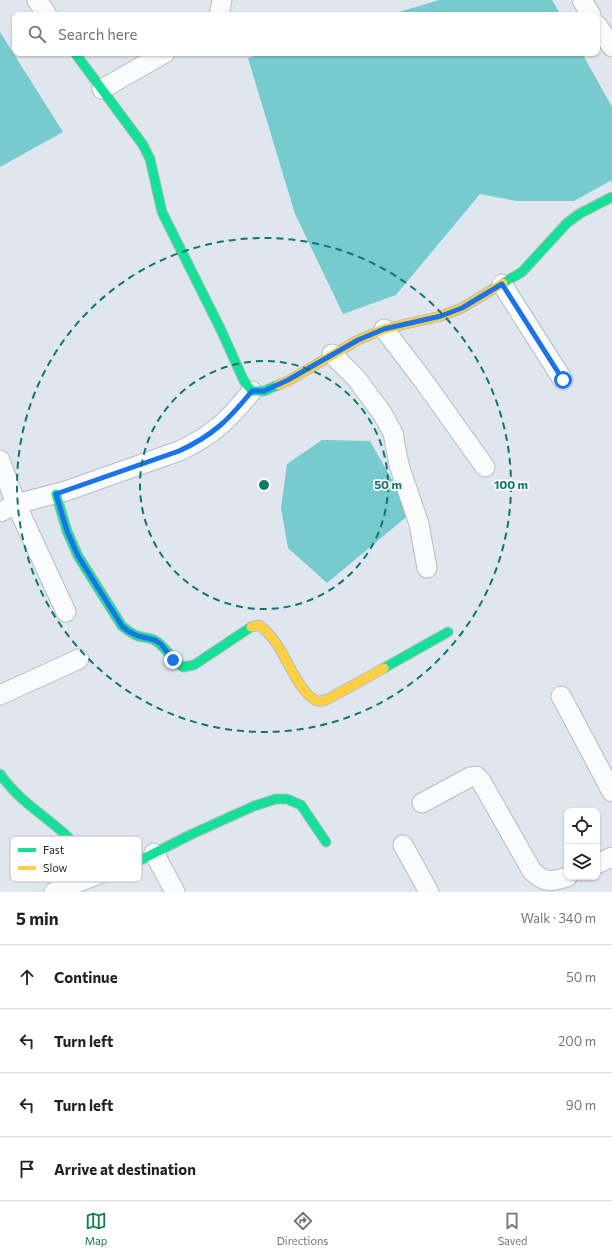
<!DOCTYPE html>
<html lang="en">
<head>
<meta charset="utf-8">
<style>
	body { margin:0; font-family:Commissioner,sans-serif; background:#f6f6f6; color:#202124 }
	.controls { position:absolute; right:12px; bottom:12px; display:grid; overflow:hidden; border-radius:8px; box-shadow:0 1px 3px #0004 }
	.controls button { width:36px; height:36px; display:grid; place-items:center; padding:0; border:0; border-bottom:1px solid #e0e0e0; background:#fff; color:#202124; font:20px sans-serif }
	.stop { position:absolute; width:12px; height:12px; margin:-9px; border:3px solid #1a73e8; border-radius:50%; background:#fff }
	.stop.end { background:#1a73e8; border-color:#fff; box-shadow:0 1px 4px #0008 }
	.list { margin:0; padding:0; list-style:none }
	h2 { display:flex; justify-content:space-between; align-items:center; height:52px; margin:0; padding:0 16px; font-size:17px }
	h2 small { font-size:13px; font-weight:400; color:#757577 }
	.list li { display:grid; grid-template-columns:26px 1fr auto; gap:12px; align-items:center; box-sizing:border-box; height:64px; padding:0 16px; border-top:1px solid #e0e0e0 }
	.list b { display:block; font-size:15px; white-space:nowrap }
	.list em { font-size:13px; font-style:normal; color:#757577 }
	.icon { flex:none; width:22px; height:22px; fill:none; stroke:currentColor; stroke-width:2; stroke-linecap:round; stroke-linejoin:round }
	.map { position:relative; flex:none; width:612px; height:892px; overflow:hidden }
	.search { position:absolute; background:#fff; box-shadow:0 1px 3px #0004; left:12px; right:12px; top:12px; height:44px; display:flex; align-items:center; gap:10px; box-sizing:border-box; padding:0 14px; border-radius:8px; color:#757577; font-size:15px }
	.sheet { height:308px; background:#fff }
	nav { display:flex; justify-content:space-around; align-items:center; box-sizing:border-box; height:56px; border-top:1px solid #e0e0e0; background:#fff; font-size:11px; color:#757577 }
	nav a { display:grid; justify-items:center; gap:2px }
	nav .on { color:#0b8043 }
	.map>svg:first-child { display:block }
	.water { fill:#77cbcf }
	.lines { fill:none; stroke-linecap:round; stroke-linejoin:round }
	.street-casing { stroke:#b6bcc1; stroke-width:21 }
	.fast-casing { stroke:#b6bcc1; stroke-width:11 }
	.slow-casing { stroke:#b6bcc1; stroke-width:11 }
	.street { stroke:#fafbfc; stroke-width:19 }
	.fast { stroke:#16e098; stroke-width:9 }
	.slow { stroke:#ffcf43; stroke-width:9 }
	.route { stroke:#1a73e8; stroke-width:5 }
	.ring { fill:none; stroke:#0f766e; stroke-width:2; stroke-dasharray:7 5 }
	.key { fill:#fff; stroke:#bcbdbe; stroke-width:1 }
	.key-label { font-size:11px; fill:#1e2328 }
	.centre { fill:#0f766e; stroke:#fff; stroke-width:2 }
	.ring-label { font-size:12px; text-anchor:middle; font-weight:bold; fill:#0f766e; stroke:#fff; stroke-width:3.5; stroke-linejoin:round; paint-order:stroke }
</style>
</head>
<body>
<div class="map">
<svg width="612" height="892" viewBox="0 0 612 892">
	<rect width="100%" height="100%" fill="#dfe6ee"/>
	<path class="water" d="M439,0H552L561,15H389Z
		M0,32L63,132L0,167Z
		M263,53H582L612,107V180L574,201H516L480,194L396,295L343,314L295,214L248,58Z
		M322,440L370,441L411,513L327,583L288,548L281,508L287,464Z"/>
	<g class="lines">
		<g class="street-casing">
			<path id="street" d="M37,0L47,15
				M582,0L591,15
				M219,15L222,0
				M597,25L612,47
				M102,89L165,53
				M502,284L563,380
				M384,329L423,380L485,467
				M332,354L356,378L382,413L393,433L399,465L419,524L427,568
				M0,460L16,504L66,612
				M0,512L16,504L66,491L179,451C214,435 229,419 252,391
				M0,695L79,659
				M561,696L612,792
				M422,803L470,777L476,776L481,781L532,871C544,883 552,882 567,877
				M403,845L429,892
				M154,853L175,892
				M597,864L612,857
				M54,892L101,873"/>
		</g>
		<g class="fast-casing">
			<path id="fast" d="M75,53L143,145L150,159L162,212L221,330L244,381L252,391H264L278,385
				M503,283L522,272L567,223L579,214L612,197
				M56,494L67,531L78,556L122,626C127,630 132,634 138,636C144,638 150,637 156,641C167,648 172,661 183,667L194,665L251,627
				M384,668L448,632
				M0,774C18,800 44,815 67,836C76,846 90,866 100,872C107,875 114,872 121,870L192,834L254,806L276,799H287L301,805L326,842"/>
		</g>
		<g class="slow-casing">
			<path id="slow" d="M278,385L288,381L358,340L384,329L441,316L462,308L503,283
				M251,627L259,625C267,631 273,638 278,646C287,660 301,693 315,700C320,703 325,700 330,698L384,668"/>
		</g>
		<use href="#street" class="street"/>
		<use href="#fast" class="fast"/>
		<use href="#slow" class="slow"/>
	</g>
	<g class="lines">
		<path class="route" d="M173,660L161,644L155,640L138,636L128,631L122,626L78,556L67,531L56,494L179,451C214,435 229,419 252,391H264L288,380L358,340L384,329L441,316L462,308L502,284L563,380"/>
	</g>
	<g class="ring">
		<circle cx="264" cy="485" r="124"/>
		<circle cx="264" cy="485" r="247"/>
	</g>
	<rect x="10" y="836" width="132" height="46" rx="6" class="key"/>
	<rect x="18" y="848" width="18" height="4" fill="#16e098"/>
	<rect x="18" y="866" width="18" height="4" fill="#ffcf43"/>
	<g class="key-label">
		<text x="43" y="854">Fast</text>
		<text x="43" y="872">Slow</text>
	</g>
	<circle cx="264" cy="485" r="6" class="centre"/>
	<g class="ring-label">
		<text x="388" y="489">50 m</text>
		<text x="511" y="489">100 m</text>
	</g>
</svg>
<div class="controls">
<button><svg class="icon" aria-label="locate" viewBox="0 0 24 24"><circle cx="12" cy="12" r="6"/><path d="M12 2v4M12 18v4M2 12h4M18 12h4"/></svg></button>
<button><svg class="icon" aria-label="layers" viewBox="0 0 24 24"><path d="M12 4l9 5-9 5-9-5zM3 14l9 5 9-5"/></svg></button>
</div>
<div class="stop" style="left:563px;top:380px"></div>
<div class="stop end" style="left:173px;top:660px"></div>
<div class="search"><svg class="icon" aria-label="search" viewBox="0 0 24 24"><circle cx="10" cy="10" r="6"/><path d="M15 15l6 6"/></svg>Search here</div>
</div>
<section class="sheet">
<h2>5 min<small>Walk · 340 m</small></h2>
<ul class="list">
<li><svg class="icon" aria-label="ahead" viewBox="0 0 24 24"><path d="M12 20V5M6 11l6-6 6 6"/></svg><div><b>Continue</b></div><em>50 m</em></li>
<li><svg class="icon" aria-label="left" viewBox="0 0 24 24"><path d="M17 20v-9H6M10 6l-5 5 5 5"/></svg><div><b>Turn left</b></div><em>200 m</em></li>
<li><svg class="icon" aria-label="left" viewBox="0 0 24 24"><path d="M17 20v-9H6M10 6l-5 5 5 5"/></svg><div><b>Turn left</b></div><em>90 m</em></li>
<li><svg class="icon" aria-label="arrive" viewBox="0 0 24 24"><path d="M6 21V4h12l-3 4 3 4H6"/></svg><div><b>Arrive at destination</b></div></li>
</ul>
</section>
<nav>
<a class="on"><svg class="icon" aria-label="map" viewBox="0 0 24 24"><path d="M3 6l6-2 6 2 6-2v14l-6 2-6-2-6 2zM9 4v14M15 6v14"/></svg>Map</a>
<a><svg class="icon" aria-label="directions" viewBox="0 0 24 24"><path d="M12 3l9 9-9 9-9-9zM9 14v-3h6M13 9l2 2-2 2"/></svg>Directions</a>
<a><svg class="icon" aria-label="saved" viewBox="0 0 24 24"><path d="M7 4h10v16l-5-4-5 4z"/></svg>Saved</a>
</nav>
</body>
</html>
